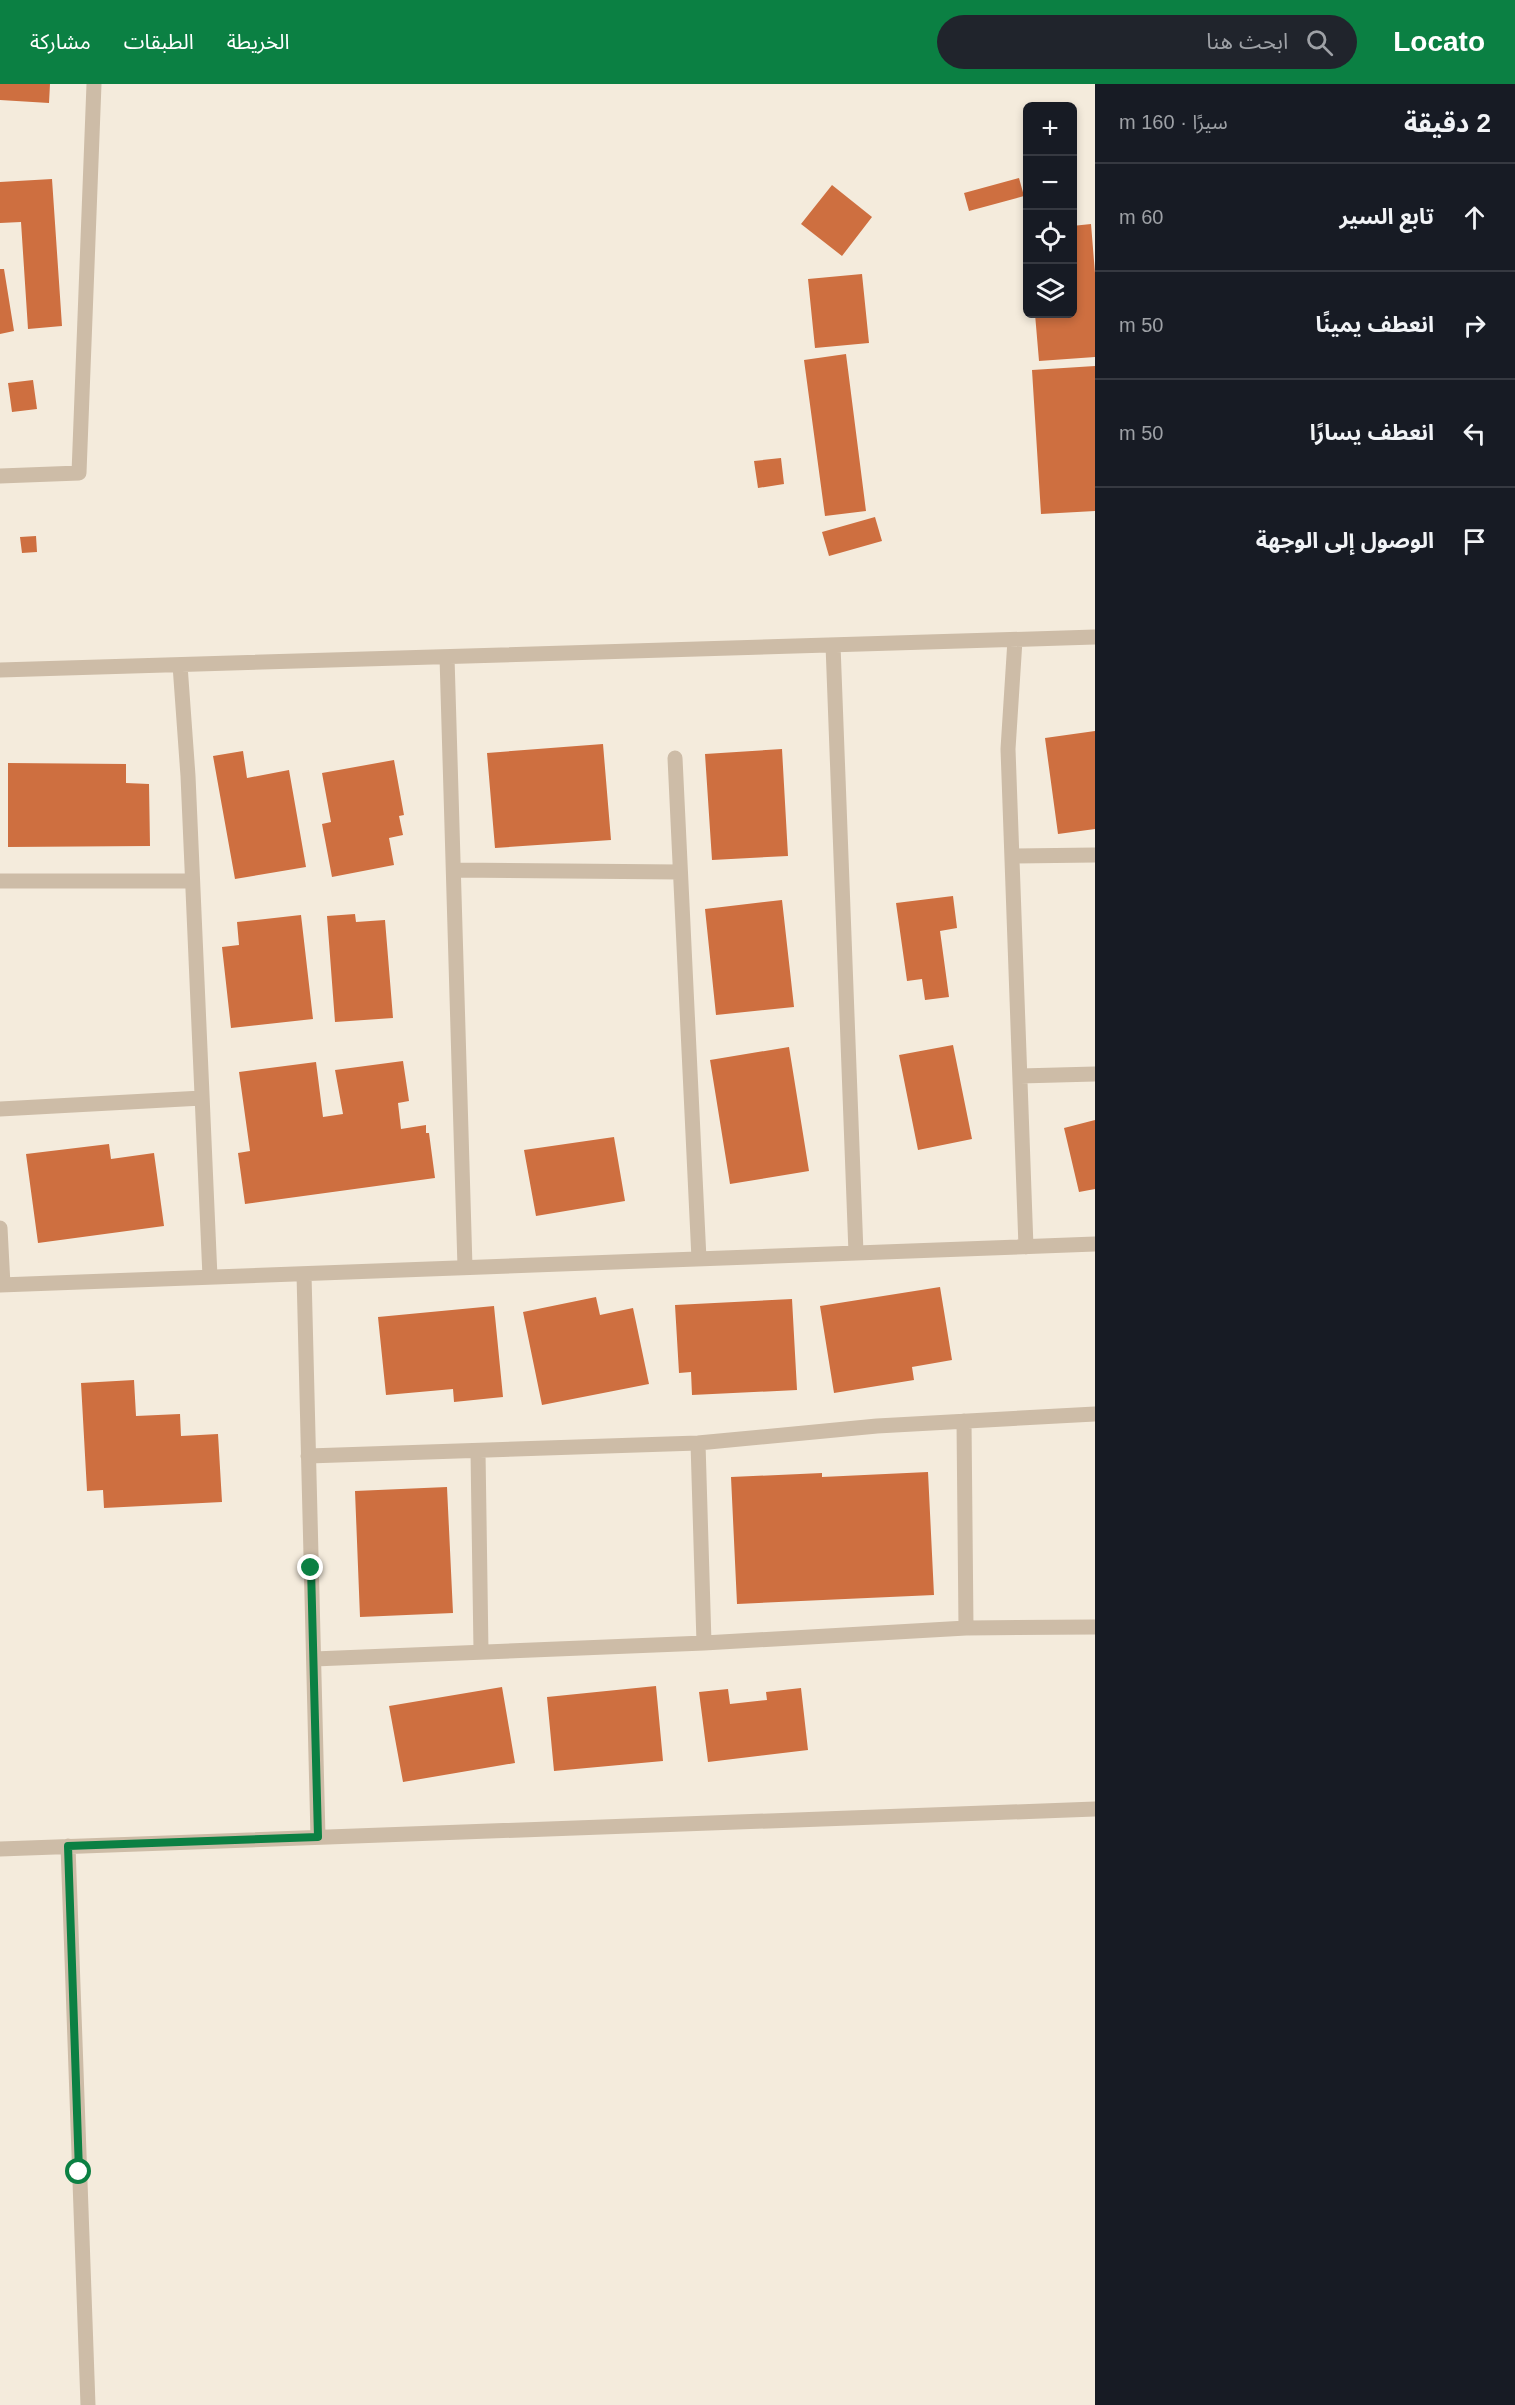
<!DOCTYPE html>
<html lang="ar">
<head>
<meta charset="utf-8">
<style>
	body { margin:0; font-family:Arial,"Noto Sans Arabic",sans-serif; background:#20242c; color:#f1f3f6; direction:rtl }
	.controls { position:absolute; right:18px; top:18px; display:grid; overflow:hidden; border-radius:9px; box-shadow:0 3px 9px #0003 }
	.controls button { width:54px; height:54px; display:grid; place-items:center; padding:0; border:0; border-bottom:2px solid #363941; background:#171b24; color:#f1f3f6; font:30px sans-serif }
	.stop { position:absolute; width:18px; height:18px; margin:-14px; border:4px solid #0b8043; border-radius:50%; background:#fff }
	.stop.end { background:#0b8043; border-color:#fff; box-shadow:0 2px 6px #0008 }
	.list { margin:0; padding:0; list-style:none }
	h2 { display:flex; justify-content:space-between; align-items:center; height:78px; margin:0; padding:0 24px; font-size:26px }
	h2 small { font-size:20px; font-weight:400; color:#9ea1a6 }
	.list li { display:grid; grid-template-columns:39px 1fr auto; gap:18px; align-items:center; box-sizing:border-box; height:108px; padding:0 24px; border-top:2px solid #363941 }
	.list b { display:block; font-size:22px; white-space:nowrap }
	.list em { font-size:20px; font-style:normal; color:#9ea1a6 }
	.icon { flex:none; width:33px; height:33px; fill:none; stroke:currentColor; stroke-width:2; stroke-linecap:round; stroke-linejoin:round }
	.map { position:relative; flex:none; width:1095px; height:2321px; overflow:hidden; direction:ltr }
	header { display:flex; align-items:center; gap:36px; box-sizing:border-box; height:84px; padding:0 30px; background:#0b8043; color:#fff }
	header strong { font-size:28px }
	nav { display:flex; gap:33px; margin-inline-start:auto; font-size:21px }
	.search { width:420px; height:54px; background:#20242c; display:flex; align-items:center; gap:15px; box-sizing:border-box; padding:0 21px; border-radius:33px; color:#9ea1a6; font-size:22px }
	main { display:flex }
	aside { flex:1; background:#171b24 }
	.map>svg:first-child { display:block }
	.building { fill:#ce6f40 }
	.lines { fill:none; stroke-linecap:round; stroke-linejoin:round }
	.minor { stroke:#cdbca7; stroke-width:15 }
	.route { stroke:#0b8043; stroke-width:8 }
</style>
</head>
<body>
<header>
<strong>Locato</strong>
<div class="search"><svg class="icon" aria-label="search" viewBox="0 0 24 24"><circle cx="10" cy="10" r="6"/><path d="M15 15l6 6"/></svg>ابحث هنا</div>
<nav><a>الخريطة</a><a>الطبقات</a><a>مشاركة</a></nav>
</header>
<main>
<aside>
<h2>2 دقيقة<small>سيرًا · 160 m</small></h2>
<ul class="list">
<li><svg class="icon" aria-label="ahead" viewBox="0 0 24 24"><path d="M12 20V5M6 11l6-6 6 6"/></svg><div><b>تابع السير</b></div><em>60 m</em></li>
<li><svg class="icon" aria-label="right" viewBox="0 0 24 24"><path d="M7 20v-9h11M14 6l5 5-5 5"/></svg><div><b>انعطف يمينًا</b></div><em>50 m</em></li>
<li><svg class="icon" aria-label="left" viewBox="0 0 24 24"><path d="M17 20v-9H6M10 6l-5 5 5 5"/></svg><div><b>انعطف يسارًا</b></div><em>50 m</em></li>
<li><svg class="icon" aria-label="arrive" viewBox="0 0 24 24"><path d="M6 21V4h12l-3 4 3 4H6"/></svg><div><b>الوصول إلى الوجهة</b></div></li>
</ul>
</aside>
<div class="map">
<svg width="1095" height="2321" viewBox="0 0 1095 2321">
	<rect width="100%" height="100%" fill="#f4ebdc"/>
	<path class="building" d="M0,0H50L49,19L0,16Z
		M1019,94L1024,112L969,127L964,109Z
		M52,95L62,242L28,245L21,138L0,139V98Z
		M832,101L872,133L842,172L801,140Z
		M1091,140L1095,189V273L1039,277L1035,230H1072V142Z
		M0,185H4L14,247L0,250Z
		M862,190L869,259L815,264L808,195Z
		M846,270L866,427L825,432L804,276Z
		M1095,282V427L1041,430L1032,286Z
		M33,296L37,325L12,328L8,299Z
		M781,374L784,400L758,404L754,377Z
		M875,433L882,457L829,472L822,448Z
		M36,452L37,468L22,469L20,453Z
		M1095,647V745L1058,750L1045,654Z
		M603,660L611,756L495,764L487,669Z
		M782,665L788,772L712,776L705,670Z
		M243,667L247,694L289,686L306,783L235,795L213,672Z
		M394,676L404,731L399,732L403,751L389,754L394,781L332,793L322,740L331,738L322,689Z
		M8,679L126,680V699L149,700L150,762L8,763Z
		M953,812L957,844L940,847L949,913L925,916L922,895L907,897L896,819Z
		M782,816L794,923L716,931L705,825Z
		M355,830L356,838L385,836L393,934L335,938L327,832Z
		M301,831L313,935L231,944L222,863L239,861L237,838Z
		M953,961L972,1055L918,1066L899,971Z
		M789,963L809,1087L730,1100L710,976Z
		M403,977L409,1017L398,1019L401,1045L426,1041V1049H429L435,1094L245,1120L238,1069L250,1067L239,988L316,978L323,1033L343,1030L335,986Z
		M1095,1036V1105L1079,1108L1064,1044Z
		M614,1053L625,1117L536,1132L524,1066Z
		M109,1060L111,1075L154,1069L164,1142L38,1159L26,1070Z
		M940,1203L952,1276L912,1283L914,1296L834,1309L820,1222Z
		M596,1213L600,1231L633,1224L649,1300L542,1321L523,1228Z
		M792,1215L797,1306L692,1311L691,1288L679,1289L675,1221Z
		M494,1222L503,1313L454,1318L453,1305L386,1311L378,1233Z
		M134,1296L136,1332L180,1330L181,1352L218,1350L222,1418L104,1424L103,1406L87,1407L81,1299Z
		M928,1388L934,1511L737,1520L731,1393L822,1389V1393Z
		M447,1403L453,1529L360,1533L355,1407Z
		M656,1602L663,1677L554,1687L547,1613Z
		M502,1603L515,1679L403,1698L389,1622Z
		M801,1604L808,1666L708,1678L699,1608L728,1605L730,1620L767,1616L766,1608Z"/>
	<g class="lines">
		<path class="minor" d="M0,392L79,389L94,0
			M1015,556L1008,665L1026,1163
			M833,561L856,1169
			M447,573L465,1183
			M180,581L188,692L210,1193
			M0,586L1095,553
			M675,674L699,1175
			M1012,772L1095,771
			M454,786L680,788
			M0,797H192
			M1020,992L1095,990
			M0,1025L202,1014
			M0,1144L3,1201
			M304,1190L318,1753
			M0,1201L1095,1160
			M964,1337L966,1544L1095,1543
			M698,1359L704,1559
			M478,1367L481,1567
			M308,1372L698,1359L877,1342L1095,1330
			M314,1575L704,1559L966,1544
			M68,1762L88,2321
			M0,1765L1095,1725"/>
	</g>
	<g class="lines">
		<path class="route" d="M79,2088L68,1762L318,1753L311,1484"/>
	</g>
</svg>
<div class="controls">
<button>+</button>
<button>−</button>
<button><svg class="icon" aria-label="locate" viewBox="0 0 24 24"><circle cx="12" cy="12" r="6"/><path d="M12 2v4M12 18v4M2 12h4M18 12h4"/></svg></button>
<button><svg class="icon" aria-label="layers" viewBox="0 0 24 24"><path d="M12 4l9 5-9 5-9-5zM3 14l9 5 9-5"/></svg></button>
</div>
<div class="stop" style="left:79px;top:2088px"></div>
<div class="stop end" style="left:311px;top:1484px"></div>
</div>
</main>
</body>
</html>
